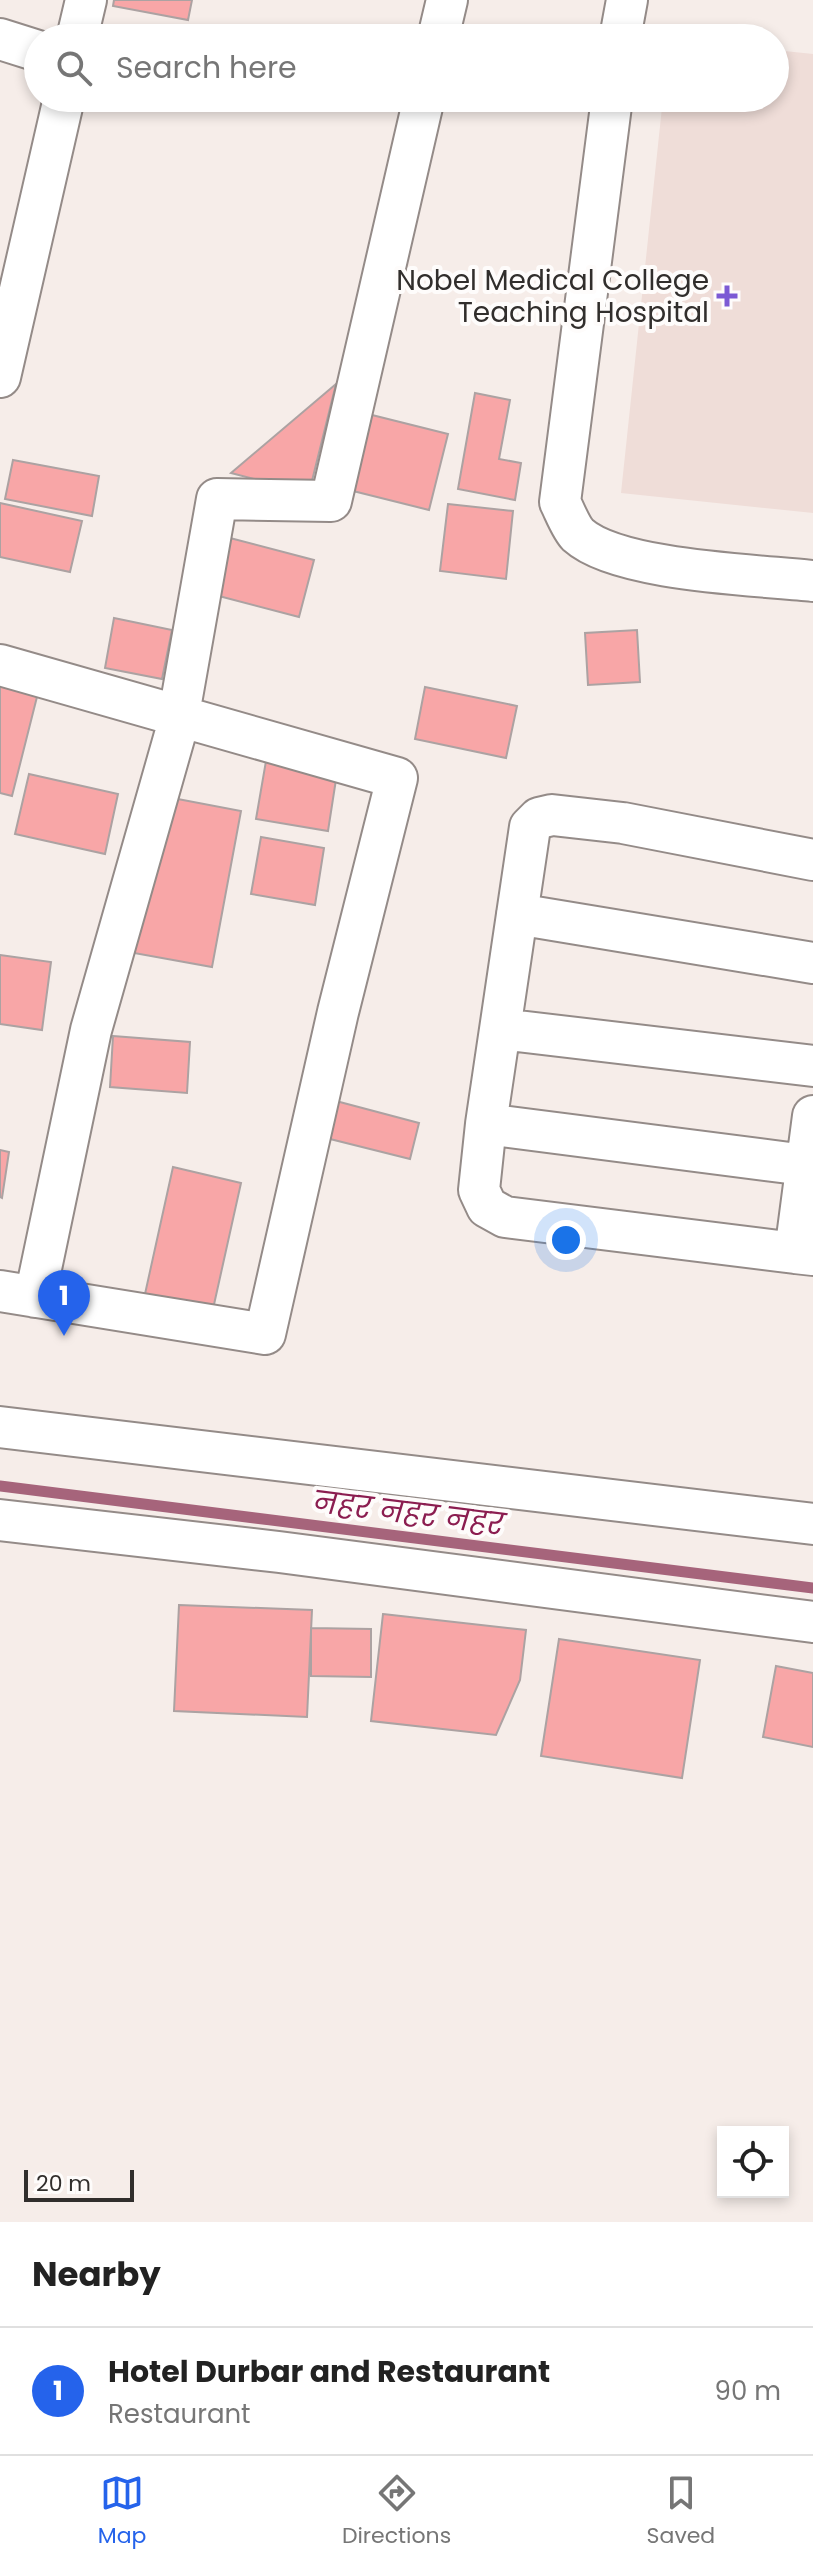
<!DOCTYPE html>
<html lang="en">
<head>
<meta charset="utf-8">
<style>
	body { margin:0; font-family:Poppins,"Noto Sans Devanagari",sans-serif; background:#f2f2f2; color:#222 }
	.controls { position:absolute; right:24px; bottom:24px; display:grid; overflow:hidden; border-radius:0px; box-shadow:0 4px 12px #0003 }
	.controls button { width:72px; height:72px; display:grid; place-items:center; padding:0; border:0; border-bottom:2px solid #e0e0e0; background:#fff; color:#222; font:40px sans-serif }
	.scale { position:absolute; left:24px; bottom:20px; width:110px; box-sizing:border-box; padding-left:8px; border:4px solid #312e2c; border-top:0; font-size:22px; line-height:28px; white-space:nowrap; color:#312e2c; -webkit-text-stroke:6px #fefcfb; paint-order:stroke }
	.you { position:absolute; left:566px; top:1240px; width:28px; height:28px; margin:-20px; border:6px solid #fff; border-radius:50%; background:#1a73e8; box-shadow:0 0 0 12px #1a73e833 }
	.badge { display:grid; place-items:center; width:52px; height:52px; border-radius:50%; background:#2563eb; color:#fff; font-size:26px; font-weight:700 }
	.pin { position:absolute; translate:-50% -66px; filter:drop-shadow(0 2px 4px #0008) }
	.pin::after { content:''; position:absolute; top:42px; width:28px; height:24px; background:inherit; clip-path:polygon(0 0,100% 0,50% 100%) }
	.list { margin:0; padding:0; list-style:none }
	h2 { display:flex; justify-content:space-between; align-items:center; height:104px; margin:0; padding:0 32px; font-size:34px }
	h2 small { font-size:26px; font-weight:400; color:#767676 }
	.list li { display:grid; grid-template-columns:52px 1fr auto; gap:24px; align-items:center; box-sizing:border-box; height:128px; padding:0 32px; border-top:2px solid #e0e0e0 }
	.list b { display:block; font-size:30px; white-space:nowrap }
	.list p { margin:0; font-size:26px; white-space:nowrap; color:#767676 }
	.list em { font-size:26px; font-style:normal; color:#767676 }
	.icon { flex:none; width:44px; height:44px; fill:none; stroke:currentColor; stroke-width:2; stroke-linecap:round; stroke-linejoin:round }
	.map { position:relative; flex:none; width:813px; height:2222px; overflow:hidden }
	.search { position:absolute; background:#fff; box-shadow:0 4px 12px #0003; left:24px; right:24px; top:24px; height:88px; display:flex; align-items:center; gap:20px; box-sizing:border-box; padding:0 28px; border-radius:44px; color:#767676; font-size:30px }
	.sheet { height:232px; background:#fff }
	nav { display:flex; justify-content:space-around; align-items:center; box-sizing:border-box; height:112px; border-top:2px solid #e0e0e0; background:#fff; font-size:22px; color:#767676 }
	nav a { display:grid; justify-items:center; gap:4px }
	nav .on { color:#2563eb }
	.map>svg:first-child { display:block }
	.built { fill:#efddd8 }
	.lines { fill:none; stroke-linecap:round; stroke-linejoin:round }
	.stream { stroke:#a6647b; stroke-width:11 }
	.building { fill:#f8a6a7; stroke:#aca2a2; stroke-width:2 }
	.minor-casing { stroke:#948b88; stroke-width:44 }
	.minor { stroke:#fff; stroke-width:40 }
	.poi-dot { fill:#7c5ad4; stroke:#fefcfb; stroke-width:3 }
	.labels { text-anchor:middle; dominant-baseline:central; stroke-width:8; stroke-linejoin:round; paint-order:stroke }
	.poi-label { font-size:28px; fill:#312e2c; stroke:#fefcfb; text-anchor:end }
	.water-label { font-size:30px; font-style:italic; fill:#8b1d50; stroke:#fefcfb }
</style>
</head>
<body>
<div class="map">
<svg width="813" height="2222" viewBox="0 0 813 2222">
	<rect width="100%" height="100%" fill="#f6ede9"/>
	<path class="built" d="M775,50L813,54V513L621,493L663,98H775Z"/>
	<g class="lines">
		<path class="stream" d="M0,1486L813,1588"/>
	</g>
	<path class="building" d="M114,0H192L188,20L113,6Z
		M336,384L309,493L231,473Z
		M475,393L510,400L499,459L521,463L515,500L458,489Z
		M372,415L448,434L429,510L353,491Z
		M13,460L99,476L92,516L5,499Z
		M0,503L82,521L70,572L0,557Z
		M448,504L513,511L506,579L440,571Z
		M230,538L314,560L299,617L215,595Z
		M114,618L172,630L162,679L105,668Z
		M637,630L640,682L588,685L585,633Z
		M0,671L41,681L12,796L0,793Z
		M425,687L517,706L506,758L415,739Z
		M266,761L337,773L328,831L256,819Z
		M29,774L118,794L105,854L15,834Z
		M162,796L241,811L212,967L134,953Z
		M261,837L324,848L315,905L251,894Z
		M0,955L51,962L42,1030L0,1024Z
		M113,1036L190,1042L187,1093L110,1087Z
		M336,1101L419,1123L410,1159L326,1138Z
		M0,1150L9,1152L2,1198L0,1197Z
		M173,1167L241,1183L213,1309L145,1294Z
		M179,1605L312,1610L307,1717L174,1711Z
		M383,1614L526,1630L520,1680L496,1735L371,1721Z
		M311,1628L371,1629V1677L311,1676Z
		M559,1639L700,1660L682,1778L541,1756Z
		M776,1666L813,1673V1747L763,1737Z"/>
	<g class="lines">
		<g class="minor-casing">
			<path id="minor" d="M77,38L86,0
				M438,38L447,0
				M620,38L627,0
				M0,39L38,51
				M612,98L560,502C565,512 571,528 578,535C618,571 757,575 813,581
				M0,377L64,98
				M0,665L397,778L338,1012L265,1334L0,1291
				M517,914L813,963
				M501,1029L813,1066
				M813,1116L795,1253L813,1255
				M486,1124L805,1165
				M795,1253L505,1217L487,1207L479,1190L486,1124L530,827L539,818L552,815L623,823L813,860
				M35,1297L91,1030L176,731L217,499L331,501L424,98
				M0,1427L813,1524
				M0,1520L279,1552L813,1622"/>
		</g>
		<use href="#minor" class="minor"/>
	</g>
	<path class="poi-dot" d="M723 284h8v8h8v8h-8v8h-8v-8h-8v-8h8z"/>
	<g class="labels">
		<g class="poi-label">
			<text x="709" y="280">Nobel Medical College<tspan x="709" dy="32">Teaching Hospital</tspan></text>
		</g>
		<g class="water-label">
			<text transform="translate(409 1513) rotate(7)">नहर नहर नहर</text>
		</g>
	</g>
</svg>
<div class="controls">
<button><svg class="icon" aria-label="locate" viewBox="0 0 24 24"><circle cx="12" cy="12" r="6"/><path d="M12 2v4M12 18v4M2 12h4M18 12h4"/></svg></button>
</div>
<div class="scale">20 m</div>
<div class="you"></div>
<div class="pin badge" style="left:64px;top:1336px">1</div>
<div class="search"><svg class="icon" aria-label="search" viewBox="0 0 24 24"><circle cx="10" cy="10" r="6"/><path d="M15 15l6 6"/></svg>Search here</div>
</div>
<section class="sheet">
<h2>Nearby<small></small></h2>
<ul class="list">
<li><span class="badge">1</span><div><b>Hotel Durbar and Restaurant</b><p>Restaurant</p></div><em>90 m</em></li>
</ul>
</section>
<nav>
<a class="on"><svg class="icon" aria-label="map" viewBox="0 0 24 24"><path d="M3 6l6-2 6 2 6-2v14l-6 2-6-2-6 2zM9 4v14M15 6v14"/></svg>Map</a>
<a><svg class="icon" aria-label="directions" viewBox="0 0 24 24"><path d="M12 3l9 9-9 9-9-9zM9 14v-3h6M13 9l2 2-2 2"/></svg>Directions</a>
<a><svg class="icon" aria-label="saved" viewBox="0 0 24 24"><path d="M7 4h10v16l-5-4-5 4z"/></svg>Saved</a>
</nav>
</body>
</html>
